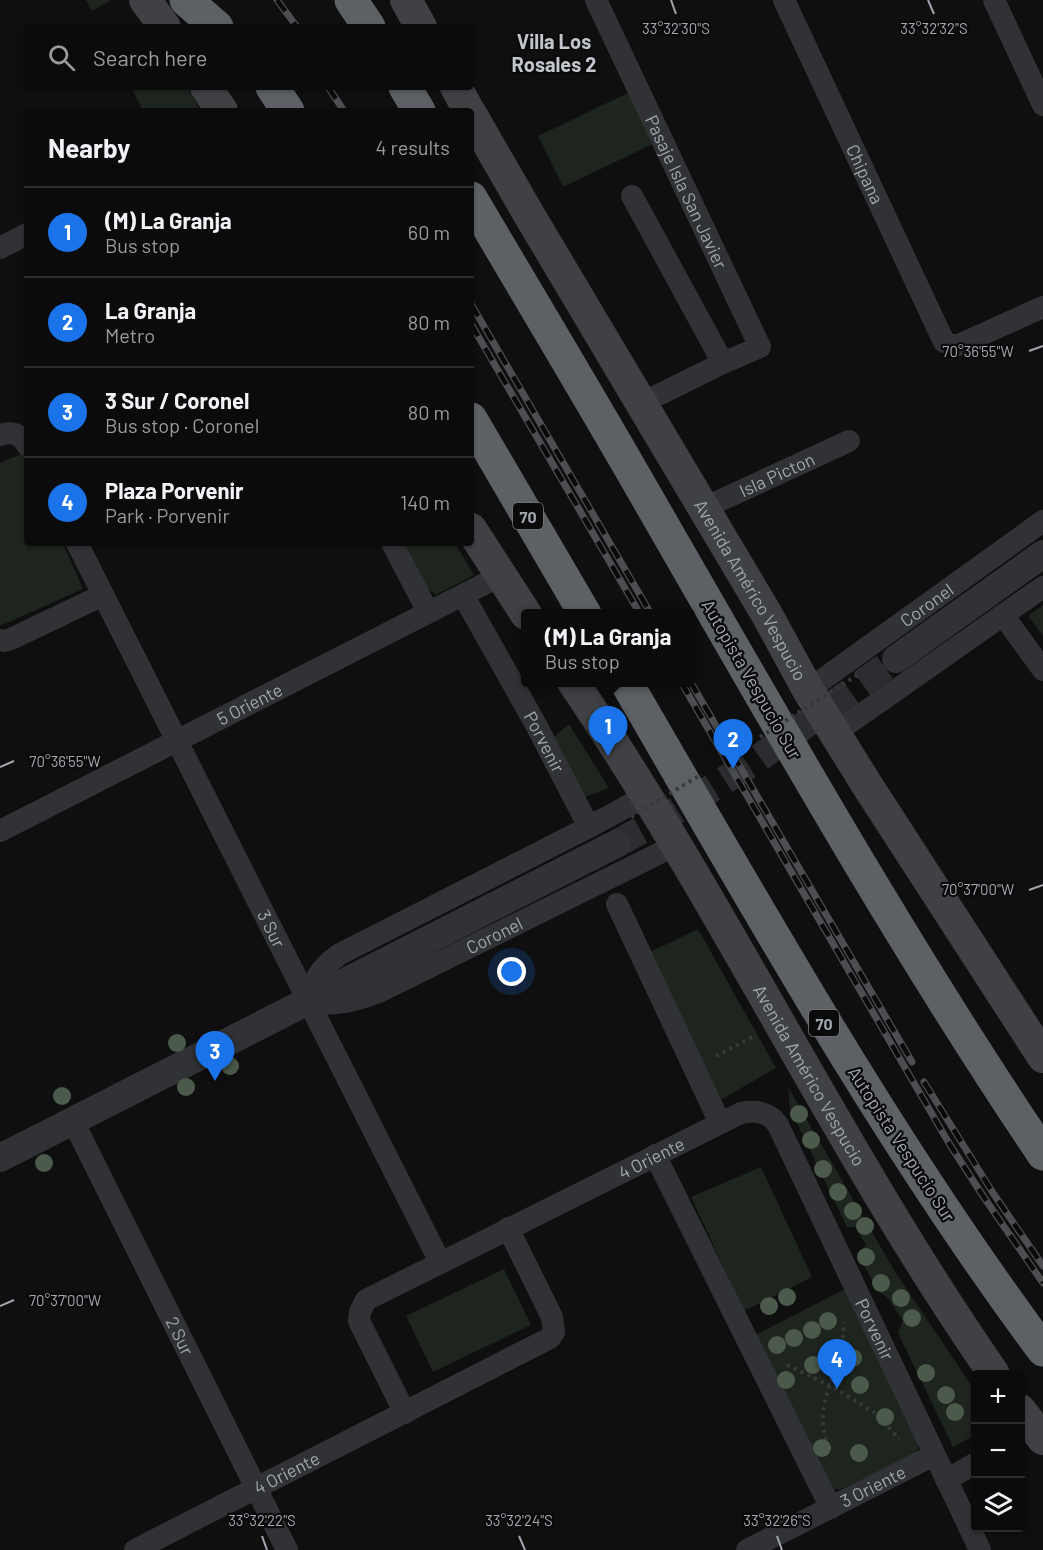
<!DOCTYPE html>
<html lang="en">
<head>
<meta charset="utf-8">
<style>
	body { margin:0; font-family:Barlow,sans-serif; background:#141415; color:#f1f3f6 }
	.controls { position:absolute; right:18px; bottom:18px; display:grid; overflow:hidden; border-radius:6px; box-shadow:0 2px 4px #0004 }
	.controls button { width:54px; height:54px; display:grid; place-items:center; padding:0; border:0; border-bottom:2px solid #2b2b2d; background:#0b0b0c; color:#f1f3f6; font:30px sans-serif }
	.you { position:absolute; left:512px; top:972px; width:21px; height:21px; margin:-15px; border:4px solid #fff; border-radius:50%; background:#1a73e8; box-shadow:0 0 0 9px #1a73e833 }
	.badge { display:grid; place-items:center; width:39px; height:39px; border-radius:50%; background:#1a73e8; color:#fff; font-size:20px; font-weight:700 }
	.pin { position:absolute; translate:-50% -50px; filter:drop-shadow(0 2px 3px #0008) }
	.pin::after { content:''; position:absolute; top:32px; width:21px; height:18px; background:inherit; clip-path:polygon(0 0,100% 0,50% 100%) }
	.popup { position:absolute; left:521px; top:609px; width:174px; height:78px; box-sizing:border-box; display:grid; place-content:center; border-radius:6px; background:#0b0b0c; filter:drop-shadow(0 2px 4px #0005); font-size:20px; white-space:nowrap; color:#9a9b9d }
	.popup b { font-size:22px; color:#f1f3f6 }
	.popup::after { content:''; position:absolute; left:50%; top:100%; margin-left:-12px; border:12px solid transparent; border-top-color:#0b0b0c }
	.list { margin:0; padding:0; list-style:none }
	h2 { display:flex; justify-content:space-between; align-items:center; height:78px; margin:0; padding:0 24px; font-size:26px }
	h2 small { font-size:20px; font-weight:400; color:#9a9b9d }
	.list li { display:grid; grid-template-columns:39px 1fr auto; gap:18px; align-items:center; box-sizing:border-box; height:90px; padding:0 24px; border-top:2px solid #2b2b2d }
	.list b { display:block; font-size:22px; white-space:nowrap }
	.list p { margin:0; font-size:20px; white-space:nowrap; color:#9a9b9d }
	.list em { font-size:20px; font-style:normal; color:#9a9b9d }
	.icon { flex:none; width:33px; height:33px; fill:none; stroke:currentColor; stroke-width:2; stroke-linecap:round; stroke-linejoin:round }
	.map { position:relative; flex:none; width:1043px; height:1550px; overflow:hidden }
	.search { position:absolute; background:#0b0b0c; box-shadow:0 2px 4px #0004; left:24px; top:24px; width:450px; height:66px; display:flex; align-items:center; gap:15px; box-sizing:border-box; padding:0 21px; border-radius:6px; color:#9a9b9d; font-size:22px }
	.panel { position:absolute; background:#0b0b0c; box-shadow:0 2px 4px #0004; left:24px; top:108px; width:450px; height:438px; border-radius:6px }
	.map>svg:first-child { display:block }
	.green { fill:#1e241e }
	.lines { fill:none; stroke-linecap:round; stroke-linejoin:round }
	.tertiary-tunnel { stroke:#2c2d30; stroke-width:28; stroke-dasharray:28 14; stroke-linecap:butt }
	.path { stroke:#37393b; stroke-width:4; stroke-dasharray:3 4.5; stroke-linecap:butt }
	.minor { stroke:#313235; stroke-width:22 }
	.tertiary { stroke:#313235; stroke-width:28 }
	.secondary { stroke:#3f4144; stroke-width:32 }
	.motorway { stroke:#5d6065; stroke-width:33 }
	.rail-casing { stroke:#4c4e51; stroke-width:7 }
	.rail { stroke:#0a0a0b; stroke-width:4.5; stroke-dasharray:14; stroke-linecap:butt }
	.path-bridge { stroke:#37393b; stroke-width:4; stroke-dasharray:3 4.5; stroke-linecap:butt }
	.tree { fill:#4b5a4b }
	.ticks { fill:none; stroke:#a2a7af; stroke-width:2 }
	.labels { text-anchor:middle; dominant-baseline:central; stroke-width:4.5; stroke-linejoin:round; paint-order:stroke }
	.shield { fill:#0a0a0b; stroke:#74787e; stroke-width:1.5 }
	.shield-label { font-size:16px; font-weight:bold; fill:#a2a7af }
	.street-label { font-size:18px; fill:#a2a7af; stroke:#0a0a0b }
	.neighbourhood-label { font-size:20px; font-weight:bold; fill:#c2c6cc; stroke:#0a0a0b }
	.ticks-label { font-size:15px; text-anchor:middle; fill:#a2a7af; stroke:#0a0a0b; stroke-width:4.5; stroke-linejoin:round; paint-order:stroke }
</style>
</head>
<body>
<div class="map">
<svg width="1043" height="1550" viewBox="0 0 1043 1550">
	<rect width="100%" height="100%" fill="#0f0f10"/>
	<path class="green" d="M86,0H111L92,11Z
		M131,87H187L201,111H143Z
		M630,92L655,143L563,187L538,136Z
		M23,453L27,463V543H63L83,589L0,626V463Z
		M402,543H455L474,575L436,595L427,588Z
		M1043,605V636L1028,616Z
		M569,724L609,788L579,799L549,741Z
		M698,929L776,1068L719,1101L650,952Z
		M788,1087L894,1270L975,1391V1435L953,1447L898,1333L903,1321L888,1298L878,1291L858,1255L866,1245L855,1227H847L790,1109Z
		M761,1167L812,1277L744,1311L691,1197Z
		M504,1269L531,1325L433,1372L406,1316Z
		M845,1289L918,1444V1449L913,1456L841,1489H835L830,1486L755,1335Z"/>
	<g class="lines">
		<path class="tertiary-tunnel" d="M616,844L674,812L752,763L896,659"/>
		<path class="path" d="M716,1056L754,1036
			M787,1365L831,1386L877,1414L899,1439
			M826,1440C816,1407 832,1385 840,1355C843,1345 843,1333 844,1322"/>
		<g class="minor">
			<path id="s1" d="M596,0L760,347L723,363L642,403"/>
			<path id="s2" d="M784,0L944,342L955,346L961,344L1043,307"/>
			<path d="M994,0L1043,105"/>
			<path d="M632,196L723,363"/>
			<path d="M0,248L27,234"/>
			<path d="M0,435C12,431 21,434 27,445"/>
			<path id="s3" d="M704,508L849,441"/>
			<path id="s4" d="M77,543L440,1262"/>
			<path d="M392,543L428,612"/>
			<path id="s5" d="M463,595L535,723L589,827"/>
			<path d="M1003,615L1043,670"/>
			<path d="M0,640L5,641L13,638L103,595"/>
			<path id="s6" d="M808,690L1043,521"/>
			<path d="M835,733L1043,587"/>
			<path id="s7" d="M646,796L589,827L340,954C322,966 313,980 308,1001C334,1007 355,1001 379,992L676,845"/>
			<path id="s8" d="M0,831L500,576"/>
			<path d="M617,904L720,1123"/>
			<path id="s9" d="M73,1121L287,1550"/>
			<path d="M655,1155L831,1508"/>
			<path id="s10" d="M405,1413L359,1321L360,1312L366,1300L741,1113C755,1110 770,1112 778,1125L980,1550"/>
			<path d="M946,1480L976,1463"/>
			<path id="s11" d="M135,1550L550,1338L554,1332L552,1317L508,1228"/>
			<path id="s12" d="M747,1550L934,1455"/>
		</g>
		<path class="tertiary" d="M896,659L1043,554
			M0,1158L616,844"/>
		<g class="secondary">
			<path d="M145,0L165,27"/>
			<path d="M406,0L421,27"/>
			<path d="M206,87L222,111"/>
			<path d="M456,87L469,111"/>
			<path id="s13" d="M471,114L528,213L766,613L808,690L867,785L1043,1057"/>
			<path d="M471,529L526,614"/>
			<path id="s14" d="M573,682C725,906 840,1152 994,1374"/>
			<path d="M1020,1410L1043,1439"/>
		</g>
		<path class="motorway" d="M186,0L217,27
			M351,0L369,27
			M272,87L288,111
			M405,87L419,111
			M471,198C524,288 578,378 630,468C764,700 894,933 1043,1154
			M471,419L585,614
			M626,682C758,909 886,1139 1043,1350"/>
		<g class="rail-casing">
			<path id="rail" d="M277,0L297,27
				M328,87L344,111
				M471,304L651,614
				M471,324L640,614
				M690,681L912,1062
				M681,682L950,1145L985,1199L1043,1283
				M924,1082L993,1193L1043,1266"/>
		</g>
		<use href="#rail" class="rail"/>
		<path class="path-bridge" d="M760,737L859,674
			M631,817L702,774"/>
	</g>
	<g class="tree">
		<circle cx="177" cy="1043" r="9"/>
		<circle cx="230" cy="1066" r="9"/>
		<circle cx="186" cy="1087" r="9"/>
		<circle cx="62" cy="1096" r="9"/>
		<circle cx="799" cy="1114" r="9"/>
		<circle cx="811" cy="1140" r="9"/>
		<circle cx="44" cy="1163" r="9"/>
		<circle cx="823" cy="1169" r="9"/>
		<circle cx="838" cy="1192" r="9"/>
		<circle cx="853" cy="1211" r="9"/>
		<circle cx="865" cy="1226" r="9"/>
		<circle cx="866" cy="1257" r="9"/>
		<circle cx="881" cy="1283" r="9"/>
		<circle cx="787" cy="1297" r="9"/>
		<circle cx="901" cy="1298" r="9"/>
		<circle cx="769" cy="1306" r="9"/>
		<circle cx="912" cy="1318" r="9"/>
		<circle cx="828" cy="1321" r="9"/>
		<circle cx="812" cy="1330" r="9"/>
		<circle cx="794" cy="1338" r="9"/>
		<circle cx="777" cy="1345" r="9"/>
		<circle cx="853" cy="1358" r="9"/>
		<circle cx="813" cy="1365" r="9"/>
		<circle cx="926" cy="1373" r="9"/>
		<circle cx="786" cy="1380" r="9"/>
		<circle cx="860" cy="1385" r="9"/>
		<circle cx="946" cy="1395" r="9"/>
		<circle cx="955" cy="1412" r="9"/>
		<circle cx="885" cy="1417" r="9"/>
		<circle cx="822" cy="1448" r="9"/>
		<circle cx="859" cy="1453" r="9"/>
	</g>
	<path class="ticks" d="M671,0L676,14M928,0L934,14M1029,351L1043,346M0,767L14,761M1029,890L1043,885M0,1306L14,1300M262,1536L267,1550M519,1536L525,1550M777,1536L782,1550"/>
	<g class="labels">
		<g class="shield">
			<rect x="513" y="503" width="30" height="26" rx="4.5"/>
			<rect x="809" y="1010" width="30" height="26" rx="4.5"/>
		</g>
		<g class="shield-label">
			<text x="528" y="516">70</text>
			<text x="824" y="1023">70</text>
		</g>
		<g class="street-label">
			<text stroke="none"><textPath href="#s2" startOffset="192">Chipana</textPath></text>
			<text stroke="none"><textPath href="#s1" startOffset="212">Pasaje Isla San Javier</textPath></text>
			<text stroke="none"><textPath href="#s3" startOffset="80">Isla Picton</textPath></text>
			<text stroke="none"><textPath href="#s13" startOffset="552">Avenida Américo Vespucio</textPath></text>
			<text stroke="none"><textPath href="#s6" startOffset="146">Coronel</textPath></text>
			<text transform="translate(752 679) rotate(60)">Autopista Vespucio Sur</text>
			<text stroke="none"><textPath href="#s8" startOffset="280">5 Oriente</textPath></text>
			<text stroke="none"><textPath href="#s5" startOffset="168">Porvenir</textPath></text>
			<text stroke="none"><textPath href="#s4" startOffset="432">3 Sur</textPath></text>
			<text stroke="none"><textPath href="#s7" startOffset="604">Coronel</textPath></text>
			<text stroke="none"><textPath href="#s14" startOffset="459">Avenida Américo Vespucio</textPath></text>
			<text transform="translate(902 1144) rotate(57)">Autopista Vespucio Sur</text>
			<text stroke="none"><textPath href="#s10" startOffset="444">4 Oriente</textPath></text>
			<text stroke="none"><textPath href="#s10" startOffset="812">Porvenir</textPath></text>
			<text stroke="none"><textPath href="#s9" startOffset="240">2 Sur</textPath></text>
			<text stroke="none"><textPath href="#s11" startOffset="170">4 Oriente</textPath></text>
			<text stroke="none"><textPath href="#s12" startOffset="141">3 Oriente</textPath></text>
		</g>
		<g class="neighbourhood-label">
			<text x="554" y="41">Villa Los<tspan x="554" dy="23">Rosales 2</tspan></text>
		</g>
	</g>
	<g class="ticks-label">
		<text x="676" y="34">33°32'30"S</text>
		<text x="934" y="34">33°32'32"S</text>
		<text x="978" y="357">70°36'55"W</text>
		<text x="65" y="767">70°36'55"W</text>
		<text x="978" y="895">70°37'00"W</text>
		<text x="65" y="1306">70°37'00"W</text>
		<text x="262" y="1526">33°32'22"S</text>
		<text x="519" y="1526">33°32'24"S</text>
		<text x="777" y="1526">33°32'26"S</text>
	</g>
</svg>
<div class="controls">
<button>+</button>
<button>−</button>
<button><svg class="icon" aria-label="layers" viewBox="0 0 24 24"><path d="M12 4l9 5-9 5-9-5zM3 14l9 5 9-5"/></svg></button>
</div>
<div class="you"></div>
<div class="pin badge" style="left:608px;top:756px">1</div>
<div class="popup"><b>(M) La Granja</b>Bus stop</div>
<div class="pin badge" style="left:733px;top:769px">2</div>
<div class="pin badge" style="left:215px;top:1081px">3</div>
<div class="pin badge" style="left:837px;top:1389px">4</div>
<div class="search"><svg class="icon" aria-label="search" viewBox="0 0 24 24"><circle cx="10" cy="10" r="6"/><path d="M15 15l6 6"/></svg>Search here</div>
<section class="panel">
<h2>Nearby<small>4 results</small></h2>
<ul class="list">
<li><span class="badge">1</span><div><b>(M) La Granja</b><p>Bus stop</p></div><em>60 m</em></li>
<li><span class="badge">2</span><div><b>La Granja</b><p>Metro</p></div><em>80 m</em></li>
<li><span class="badge">3</span><div><b>3 Sur / Coronel</b><p>Bus stop · Coronel</p></div><em>80 m</em></li>
<li><span class="badge">4</span><div><b>Plaza Porvenir</b><p>Park · Porvenir</p></div><em>140 m</em></li>
</ul>
</section>
</div>
</body>
</html>
